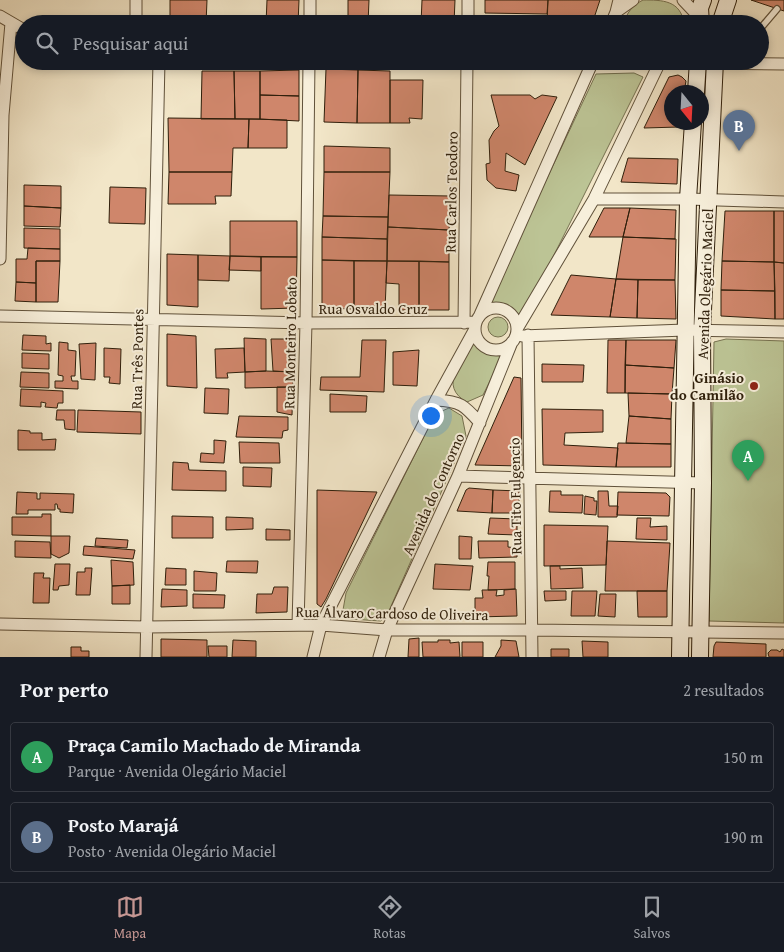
<!DOCTYPE html>
<html lang="pt">
<head>
<meta charset="utf-8">
<style>
	body { margin:0; font-family:"Gentium Book Plus",serif; background:#242831; color:#f1f3f6 }
	.compass { position:absolute; left:664px; top:85px; width:45px; height:45px; border-radius:50%; background:#171b24; box-shadow:0 2px 8px #0003; rotate:162deg }
	.you { position:absolute; left:430px; top:415px; width:18px; height:18px; margin:-12px; border:4px solid #fff; border-radius:50%; background:#1a73e8; box-shadow:0 0 0 8px #1a73e833 }
	.badge { display:grid; place-items:center; width:32px; height:32px; border-radius:50%; background:#c59692; color:#fff; font-size:16px; font-weight:700 }
	.pin { position:absolute; translate:-50% -41px; filter:drop-shadow(0 1px 2px #0008) }
	.pin::after { content:''; position:absolute; top:26px; width:18px; height:15px; background:inherit; clip-path:polygon(0 0,100% 0,50% 100%) }
	.list { margin:0; padding:0; list-style:none }
	h2 { display:flex; justify-content:space-between; align-items:center; height:65px; margin:0; padding:0 20px; font-size:21px }
	h2 small { font-size:16px; font-weight:400; color:#9ea1a6 }
	.list li { display:grid; grid-template-columns:32px 1fr auto; gap:15px; align-items:center; box-sizing:border-box; height:70px; margin:0 10px 10px; padding:0 10px; border:1px solid #363941; border-radius:5px }
	.list b { display:block; font-size:19px; white-space:nowrap }
	.list p { margin:0; font-size:16px; white-space:nowrap; color:#9ea1a6 }
	.list em { font-size:16px; font-style:normal; color:#9ea1a6 }
	.icon { flex:none; width:28px; height:28px; fill:none; stroke:currentColor; stroke-width:2; stroke-linecap:round; stroke-linejoin:round }
	.map { position:relative; flex:none; width:784px; height:657px; overflow:hidden }
	.search { position:absolute; background:#171b24; box-shadow:0 2px 8px #0003; left:15px; right:15px; top:15px; height:55px; display:flex; align-items:center; gap:12px; box-sizing:border-box; padding:0 18px; border-radius:28px; color:#9ea1a6; font-size:19px }
	.sheet { height:225px; background:#171b24 }
	nav { display:flex; justify-content:space-around; align-items:center; box-sizing:border-box; height:70px; border-top:1px solid #363941; background:#171b24; font-size:14px; color:#9ea1a6 }
	nav a { display:grid; justify-items:center; gap:2px }
	nav .on { color:#c59692 }
	.map>svg:first-child { display:block }
	.green { fill:#bcc495; stroke:#767250 }
	.building { fill:#cf866b; stroke:#2f1f0b }
	.lines { fill:none; stroke-linecap:round; stroke-linejoin:round }
	.service-casing { stroke:#60513a; stroke-width:8 }
	.minor-casing { stroke:#60513a; stroke-width:13 }
	.secondary-casing { stroke:#2f1f0b; stroke-width:18 }
	.service { stroke:#f7efdb; stroke-width:5.5 }
	.minor { stroke:#f7efdb; stroke-width:11 }
	.secondary { stroke:#f7efdb; stroke-width:16 }
	.poi-dot { fill:#8f2418; stroke:#f7efdb; stroke-width:2 }
	.labels { text-anchor:middle; dominant-baseline:central; stroke-width:4; stroke-linejoin:round; paint-order:stroke }
	.street-label { font-size:15px; fill:#2f1f0b; stroke:#f7efdb }
	.poi-label { font-size:15px; font-weight:bold; fill:#2f1f0b; stroke:#f7efdb; text-anchor:end }
</style>
</head>
<body>
<div class="map">
<svg width="784" height="657" viewBox="0 0 784 657">
	<rect width="100%" height="100%" fill="#f2e6c8"/>
	<filter id="stains"><feTurbulence type="fractalNoise" baseFrequency=".004" numOctaves="4"/><feColorMatrix values="0 0 0 0 .2 0 0 0 0 .09 0 0 0 0 .02 0 0 0 .5 -.17"/></filter>
	<radialGradient id="worn" r=".72"><stop offset=".6" stop-color="#630" stop-opacity="0"/><stop offset="1" stop-color="#630" stop-opacity=".3"/></radialGradient>
	<path class="green" d="M643,0C662,0 681,0 684,24H624C626,13 633,5 643,0Z
		M634,73L643,77L521,321C515,306 502,307 487,306L596,74Z
		M488 327a10 10 0 1 1 20 0a10 10 0 1 1-20 0Z
		M472,338C481,350 489,352 504,353L483,395L467,402C438,387 461,359 472,338Z
		M726,339L784,341V623L709,621L714,342Z
		M449,408L462,416L466,436L388,613L381,621L350,619L343,610L346,593L435,414Z"/>
	<path class="building" d="M170,0H207L206,24H170Z
		M267,0H299L298,24H266Z
		M348,0H369L368,24H348Z
		M422,0H455L454,24H421Z
		M485,0H548L547,14L485,13Z
		M548,0H600L592,24H547Z
		M751,0H784V11Z
		M326,69L358,70L357,123L324,122Z
		M299,70V96L260,95V71Z
		M358,70L390,71V123H357Z
		M202,71H234L235,119H201Z
		M234,71H260V119H235Z
		M678,75L682,77L686,81L684,92H672V122H680L679,127L644,128L669,77Z
		M390,80H423L422,119L409,118L410,123H390Z
		M260,95L299,96V121L260,119Z
		M491,95H530L535,99L542,95L557,97L525,165L506,153L505,171L519,175L516,191L496,188L487,180L486,164L490,163L489,140L494,131L499,126Z
		M168,118L249,119L248,148H233L232,172H169Z
		M249,119L287,120V148H248Z
		M324,146L390,148V172H324Z
		M628,158L678,159L677,184L621,182Z
		M169,172H232L231,196H215L216,204H168Z
		M324,172H390L388,217L323,216Z
		M24,185L61,186V208L24,206Z
		M110,187L146,188L145,224L109,223Z
		M389,195L451,196L449,230L388,227Z
		M24,206L61,208L60,227L24,226Z
		M604,208H630L623,237H589Z
		M630,208L676,210L675,239L623,237Z
		M725,211H774V262L722,261Z
		M774,211H784V263L774,262Z
		M323,216L388,217L387,239L322,237Z
		M230,221H297V257L230,256Z
		M388,227L449,230V262L387,261Z
		M24,228L60,229V249L24,248Z
		M322,237L387,239V261L322,260Z
		M623,237L676,239L675,280L616,279Z
		M28,248L60,249V261H36V283L16,282V259H27Z
		M167,254L198,255V307L167,305Z
		M198,255L230,256L229,281L198,280Z
		M230,256L261,257V271L229,270Z
		M261,257H297L296,308L261,309Z
		M322,260L354,261V309L322,308Z
		M36,261H60L58,302H36Z
		M354,261H387L385,310L354,309Z
		M387,261H419V310H399V284L386,283Z
		M419,261L449,262V310H419Z
		M722,261L774,262L775,291L721,290Z
		M774,262L784,263V319H775Z
		M571,275L616,279L610,317L551,315Z
		M616,279L638,280L637,318L610,317Z
		M638,280H675L676,319L637,318Z
		M16,282L36,283V302L15,301Z
		M721,290L775,291V319L721,316Z
		M167,334L196,336L197,388L167,386Z
		M23,335L46,336V344L51,343V351L22,350Z
		M244,338L266,339V371L245,372Z
		M271,339H293V372L273,371Z
		M362,340H386L384,392L320,390L321,377H360Z
		M608,340H626L625,393H607Z
		M626,340H676L674,368L625,365Z
		M59,342L68,343V350L76,351L75,376H71L72,381H78V389L55,388V381H63V376L58,375Z
		M96,343L95,380L81,379L79,344Z
		M104,348L121,349L120,384L109,383L110,377H104Z
		M244,348L245,372L227,373L228,378H216L215,349Z
		M419,350L417,386L393,385V352Z
		M22,353L49,354V369L22,368Z
		M542,364L584,365L583,382H542Z
		M625,365L674,368L672,394L625,393Z
		M266,371L293,372V387L245,388V372Z
		M21,372L49,373V388L20,387Z
		M514,377L521,378L522,466L475,465Z
		M277,387H293L292,415L277,412Z
		M205,388L229,389L228,414L204,413Z
		M21,389L63,391V403H58L57,408L45,407L46,403L41,402V407L20,406Z
		M628,393L672,394L671,419L629,416Z
		M330,394L367,396L366,412H330Z
		M542,409L603,410V432L565,433L564,445L618,448L616,467L543,465Z
		M57,410H75V430L65,429L64,420H56Z
		M78,410L141,412V434L77,432Z
		M239,416L288,417V430L283,431L282,438L236,437Z
		M629,416L671,419V444L626,443Z
		M18,430L30,431V433H42V440L56,439L55,450H18Z
		M214,440L226,441L224,463L200,462L201,453L214,454Z
		M239,442L279,443L280,463H240Z
		M618,443L671,444V467H616Z
		M173,462L188,463L189,470L226,471V491L172,490Z
		M243,467L272,468L271,487L243,486Z
		M469,488L493,490L492,513L457,511L466,490Z
		M317,490L377,492L326,599L321,607L317,604Z
		M493,490L519,491V513H492Z
		M550,491H561V495H583L582,513L549,512Z
		M598,491H608L609,506H618L617,517H598Z
		M17,492L37,493V499H40V493L74,494L73,513L60,512V509H58L57,504H55V510H28V514H16Z
		M618,492L666,493L670,497L669,516L617,515Z
		M585,496L594,498V501H597L596,515L584,514Z
		M42,514H51V536L12,535V517H42Z
		M172,516L213,517V538H172Z
		M226,517L253,518V529L226,530Z
		M490,518L517,519V535L488,534Z
		M637,518H651L650,527L667,526V540L636,539Z
		M544,525L608,526L606,565L544,566Z
		M266,529L290,530V540H266Z
		M51,536H70L69,553L59,558L51,554Z
		M459,536L472,537L471,559H459Z
		M96,538L128,540L127,548L95,546Z
		M15,541L50,542L51,558L15,557Z
		M478,541H508V547L517,548V557L479,558Z
		M607,541L670,543L667,591H605Z
		M84,546L135,550L133,559L83,555Z
		M111,560L133,562L134,585L112,586Z
		M227,561H258L257,573L226,572Z
		M488,562H515V589L488,590L489,576H487Z
		M55,564H70L69,585L59,586L58,590H53Z
		M435,564L473,566L470,590L433,589Z
		M550,566H560V569L582,568L583,588L551,589Z
		M85,568H92L90,595H76L77,572H85Z
		M166,568L186,569V585H165Z
		M194,571L217,573L216,591H194Z
		M34,573H44L43,578H50L49,603H33Z
		M130,585V604H112V586Z
		M274,587H288L287,612L256,613L257,594H272Z
		M162,589L187,590V606L161,607Z
		M516,589L517,616L475,617V598H483L482,590H497L496,596L504,595V590Z
		M544,591H566V600L545,601Z
		M572,591H597L595,616H571Z
		M637,591H667V617H638Z
		M193,594L225,595L224,608H193Z
		M600,594H616L615,617L598,616Z
		M419,638V657H408L409,639Z
		M161,639L207,640V657H161Z
		M233,640L256,641V657H232Z
		M438,640H450V643L459,642L460,657H423L422,642H438Z
		M501,640L516,641L519,657H495L501,646Z
		M582,641L608,642V657H583Z
		M462,642H483V657H462Z
		M716,642L766,644V657H713L714,646Z
		M208,646H227V657H209Z
		M71,647H81V651H89V657H71Z
		M551,649H569V657H551Z
		M782,649L784,650V657H769L768,653L771,650H777L780,652Z"/>
	<g class="lines">
		<g class="service-casing">
			<path id="service" d="M760,29L777,9"/>
		</g>
		<g class="minor-casing">
			<path id="minor" d="M683,0L702,20
				M616,12L633,0
				M0,16L24,30
				M136,24V0
				M310,24V0
				M468,24V0
				M611,24L616,12L619,0
				M549,61L784,64
				M594,199H688L784,202
				M0,259L3,115L11,23
				M475 329a21 21 0 1 1 42 0a21 21 0 1 1-42 0Z
				M0,316L306,323L476,322
				M479,317L593,61
				M464,323L467,61
				M517,329L594,199L659,64
				M528,335L532,657
				M522,336L685,330L784,332
				M436,400C461,401 465,406 480,423
				M458,476L703,483
				M0,624L146,627L321,625L387,630H532L784,633
				M298,625L306,323L309,61
				M146,657L159,61
				M313,657L321,625L436,400L475,329
				M379,657L387,630L458,476L512,342"/>
		</g>
		<g class="secondary-casing">
			<path id="secondary" d="M701,24L700,8L703,0
				M720,24L728,0
				M696,92L698,61
				M680,657L688,199L693,122
				M700,657L703,483L702,331L715,61"/>
		</g>
		<use href="#service" class="service"/>
		<use href="#minor" class="minor"/>
		<use href="#secondary" class="secondary"/>
	</g>
	<circle class="poi-dot" cx="754" cy="386" r="5"/>
	<g class="labels">
		<g class="street-label">
			<text transform="translate(451 192) rotate(-89)">Rua Carlos Teodoro</text>
			<text transform="translate(705 284) rotate(-88)">Avenida Olegário Maciel</text>
			<text x="373" y="308">Rua Osvaldo Cruz</text>
			<text transform="translate(290 343) rotate(-89)">Rua Monteiro Lobato</text>
			<text transform="translate(137 359) rotate(-89)">Rua Três Pontes</text>
			<text transform="translate(433 494) rotate(-66)">Avenida do Contorno</text>
			<text transform="translate(515 496) rotate(-91)">Rua Tito Fulgencio</text>
			<text transform="translate(392 613) rotate(1)">Rua Álvaro Cardoso de Oliveira</text>
		</g>
		<g class="poi-label">
			<text x="744" y="377">Ginásio<tspan x="744" dy="17">do Camilão</tspan></text>
		</g>
	</g>
	<rect width="100%" height="100%" filter="url(#stains)"/>
	<rect width="100%" height="100%" fill="url(#worn)"/>
</svg>
<svg class="compass" viewBox="-18 -18 36 36"><path d="M0-13l5 13h-10z" fill="#e53935"/><path d="M0 13l5-13h-10z" fill="#9ea1a6"/></svg>
<div class="you"></div>
<div class="pin badge" style="left:748px;top:481px;background:#2e9e5b">A</div>
<div class="pin badge" style="left:739px;top:151px;background:#5c6f8a">B</div>
<div class="search"><svg class="icon" aria-label="search" viewBox="0 0 24 24"><circle cx="10" cy="10" r="6"/><path d="M15 15l6 6"/></svg>Pesquisar aqui</div>
</div>
<section class="sheet">
<h2>Por perto<small>2 resultados</small></h2>
<ul class="list">
<li><span class="badge" style="background:#2e9e5b">A</span><div><b>Praça Camilo Machado de Miranda</b><p>Parque · Avenida Olegário Maciel</p></div><em>150 m</em></li>
<li><span class="badge" style="background:#5c6f8a">B</span><div><b>Posto Marajá</b><p>Posto · Avenida Olegário Maciel</p></div><em>190 m</em></li>
</ul>
</section>
<nav>
<a class="on"><svg class="icon" aria-label="map" viewBox="0 0 24 24"><path d="M3 6l6-2 6 2 6-2v14l-6 2-6-2-6 2zM9 4v14M15 6v14"/></svg>Mapa</a>
<a><svg class="icon" aria-label="directions" viewBox="0 0 24 24"><path d="M12 3l9 9-9 9-9-9zM9 14v-3h6M13 9l2 2-2 2"/></svg>Rotas</a>
<a><svg class="icon" aria-label="saved" viewBox="0 0 24 24"><path d="M7 4h10v16l-5-4-5 4z"/></svg>Salvos</a>
</nav>
</body>
</html>
